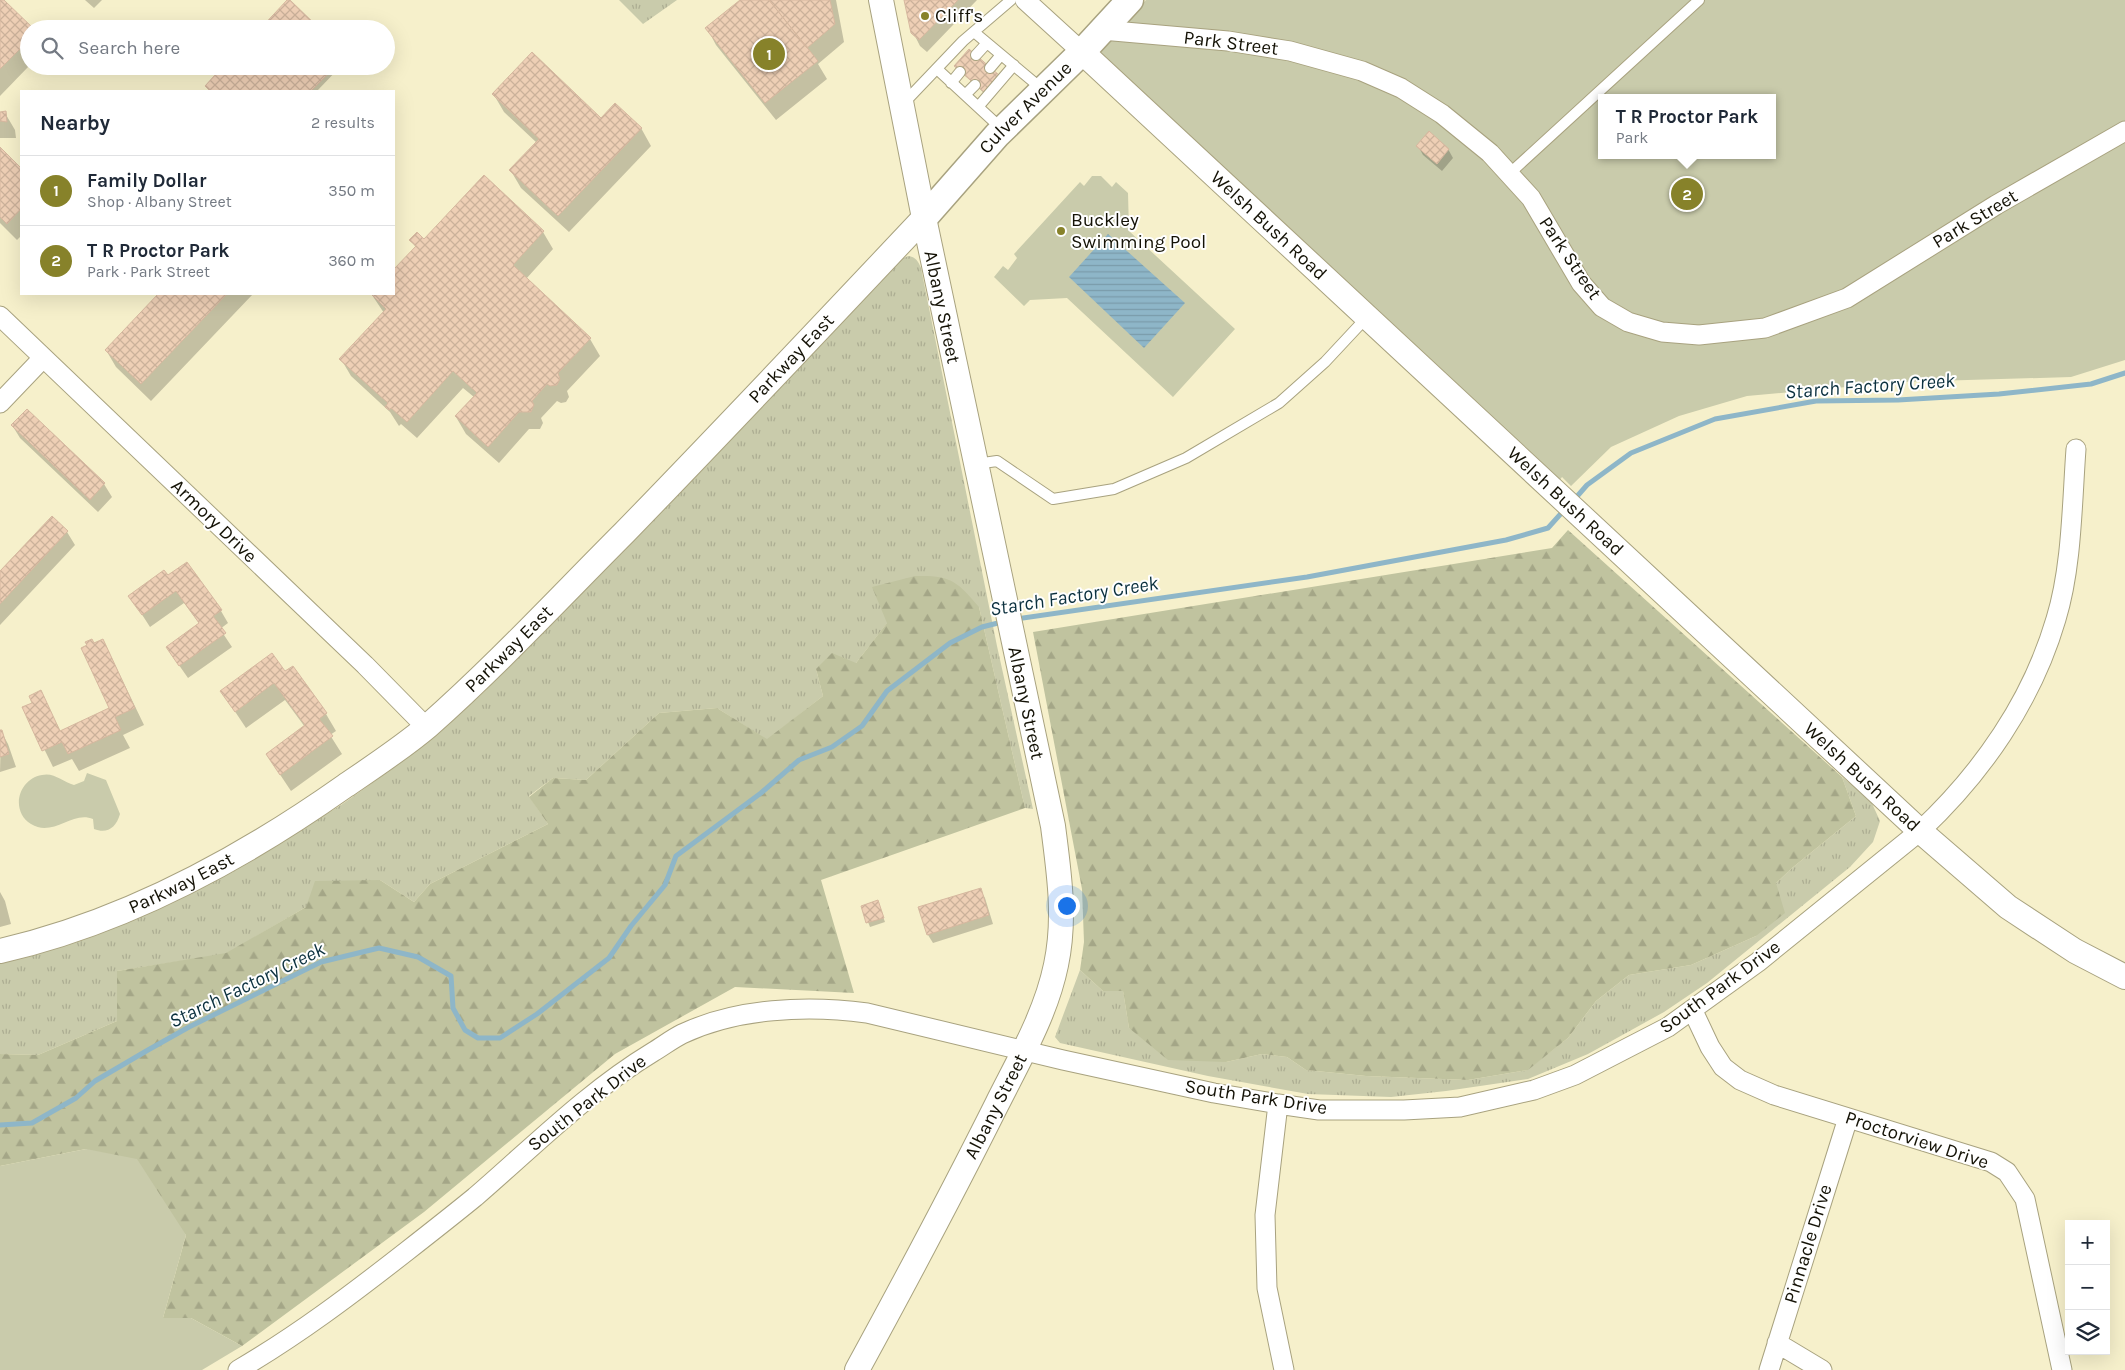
<!DOCTYPE html>
<html lang="en">
<head>
<meta charset="utf-8">
<style>
	body { margin:0; font-family:Karla,sans-serif; background:#f2f2f3; color:#1f2937 }
	.controls { position:absolute; right:15px; bottom:15px; display:grid; overflow:hidden; border-radius:0px; box-shadow:0 5px 20px #0002 }
	.controls button { width:45px; height:45px; display:grid; place-items:center; padding:0; border:0; border-bottom:1px solid #e0e1e3; background:#fff; color:#1f2937; font:25px sans-serif }
	.you { position:absolute; left:1066px; top:905px; width:18px; height:18px; margin:-12px; border:4px solid #fff; border-radius:50%; background:#1a73e8; box-shadow:0 0 0 8px #1a73e833 }
	.badge { display:grid; place-items:center; width:32px; height:32px; border-radius:50%; background:#87822a; color:#fff; font-size:16px; font-weight:700 }
	.pin { position:absolute; translate:-50% -50%; border:2px solid #fff; box-shadow:0 1px 5px #0006 }
	.popup { position:absolute; left:1598px; top:94px; width:178px; height:65px; box-sizing:border-box; display:grid; place-content:center; border-radius:0px; background:#fff; filter:drop-shadow(0 1px 4px #0005); font-size:16px; white-space:nowrap; color:#747a83 }
	.popup b { font-size:19px; color:#1f2937 }
	.popup::after { content:''; position:absolute; left:50%; top:100%; margin-left:-10px; border:10px solid transparent; border-top-color:#fff }
	.list { margin:0; padding:0; list-style:none }
	h2 { display:flex; justify-content:space-between; align-items:center; height:65px; margin:0; padding:0 20px; font-size:21px }
	h2 small { font-size:16px; font-weight:400; color:#747a83 }
	.list li { display:grid; grid-template-columns:32px 1fr auto; gap:15px; align-items:center; box-sizing:border-box; height:70px; padding:0 20px; border-top:1px solid #e0e1e3 }
	.list b { display:block; font-size:19px; white-space:nowrap }
	.list p { margin:0; font-size:16px; white-space:nowrap; color:#747a83 }
	.list em { font-size:16px; font-style:normal; color:#747a83 }
	.icon { flex:none; width:28px; height:28px; fill:none; stroke:currentColor; stroke-width:2; stroke-linecap:round; stroke-linejoin:round }
	.map { position:relative; flex:none; width:2125px; height:1370px; overflow:hidden }
	.search { position:absolute; background:#fff; box-shadow:0 5px 20px #0002; left:20px; top:20px; width:375px; height:55px; display:flex; align-items:center; gap:12px; box-sizing:border-box; padding:0 18px; border-radius:28px; color:#747a83; font-size:19px }
	.panel { position:absolute; background:#fff; box-shadow:0 5px 20px #0002; left:20px; top:90px; width:375px; height:205px; border-radius:0px }
	.map>svg:first-child { display:block }
	.grass { fill:url(#grass-tufts) }
	.forest { fill:url(#forest-firs) }
	.green { fill:#c9cbab; fill-rule:evenodd }
	.water { fill:url(#water-rules) }
	.shadow { fill:#0003 }
	.lines { fill:none; stroke-linecap:round; stroke-linejoin:round }
	.stream { stroke:#8eb6c8; stroke-width:5 }
	.building { fill:url(#building-cross-hatch); stroke:#d6b89f }
	.service-casing { stroke:#a8a27f; stroke-width:12 }
	.minor-casing { stroke:#a8a27f; stroke-width:21 }
	.tertiary-casing { stroke:#a8a27f; stroke-width:26 }
	.secondary-casing { stroke:#a8a27f; stroke-width:29 }
	.service { stroke:#fff; stroke-width:10 }
	.minor { stroke:#fff; stroke-width:19 }
	.tertiary { stroke:#fff; stroke-width:24 }
	.secondary { stroke:#fff; stroke-width:26 }
	.poi-dot { fill:#87822a; stroke:#fff; stroke-width:2 }
	.labels { text-anchor:middle; dominant-baseline:central; stroke-width:4; stroke-linejoin:round; paint-order:stroke }
	.poi-label { font-size:19px; fill:#141206; stroke:#fff; text-anchor:start }
	.street-label { font-size:19px; fill:#141206; stroke:#fff }
	.water-label { font-size:20px; font-style:italic; fill:#0b303e; stroke:#fff }
</style>
</head>
<body>
<div class="map">
<svg width="2125" height="1370" viewBox="0 0 2125 1370">
	<defs>
		<pattern id="grass-tufts" width="24" height="20" patternUnits="userSpaceOnUse" patternTransform="scale(1.25)"><rect width="24" height="20" fill="#c9cbab"/><path d="M3 7l-1-3M5 7V3M7 7l1-3M15 17l-1-3M17 17v-4M19 17l1-3" fill="none" stroke="#acad92"/></pattern>
		<pattern id="forest-firs" width="22" height="20" patternUnits="userSpaceOnUse" patternTransform="scale(1.25)"><rect width="22" height="20" fill="#c0c39f"/><path d="M5 1l3.5 6h-7zM16 11l3.5 6h-7z" fill="#a4a687"/></pattern>
		<pattern id="water-rules" width="6" height="5" patternUnits="userSpaceOnUse" patternTransform="scale(1.25)"><rect width="6" height="5" fill="#8eb6c8"/><path d="M0 2.5h6" fill="none" stroke="#7a9baa"/></pattern>
		<pattern id="building-cross-hatch" width="8" height="8" patternUnits="userSpaceOnUse" patternTransform="scale(1.25)"><rect width="8" height="8" fill="#eecfb5"/><path d="M0 0l8 8M0 8l8-8" fill="none" stroke="#cbb19a"/></pattern>
	</defs>
	<rect width="100%" height="100%" fill="#f6f0cb"/>
	<path class="grass" d="M619,0H677L643,24Z
		M908,256C916,257 918,261 921,268L997,646L1033,809L1025,808L979,607L888,622L856,663L816,669L823,696L767,740L717,708L659,713L586,780L553,778L529,796L548,824L430,884L414,902L380,880L306,907L226,954L117,971V1021L38,1055L0,1054V962L184,896L256,858L341,805L392,769L438,733L484,692L682,491L900,260Z
		M1842,777L1870,799L1880,821L1873,842L1850,867L1707,983L1664,1012L1588,1054L1528,1079L1446,1091L1391,1097L1308,1094L1208,1076L1060,1043L1055,1037L1080,970L1103,991H1123L1129,1028L1226,1062L1262,1054L1287,1057L1306,1070L1366,1076L1468,1080L1527,1070L1568,1038L1596,1001L1629,975L1691,965L1756,936L1776,883L1792,868L1856,816Z"/>
	<path class="forest" d="M1568,530L1842,777L1856,816L1792,868L1776,883L1785,913L1756,936L1691,965L1629,975L1596,1001L1568,1038L1528,1070L1468,1080L1366,1076L1306,1070L1287,1057L1262,1054L1226,1062L1168,1060L1129,1028L1123,991H1103L1080,970L1084,942L1082,889L1033,632L1552,548Z
		M915,576C951,575 957,581 979,607L1025,808L821,880L854,993L735,987L615,1054L424,1212L242,1346L191,1318H163L186,1235L86,1149L0,1166V1054L38,1055L117,1021V971L226,953L306,907L315,881L380,880L414,902L430,884L548,824L529,797L553,778L586,780L659,713L717,708L767,739L823,696L816,669L832,653L856,663L887,623L872,587Z"/>
	<path class="green" d="M1146,0H2125V360L2071,377L1901,382L1747,396L1679,416L1611,447L1571,486L1562,477L1559,481L1101,53L1105,43ZM1602,98H1772V155H1602Z
		M1092,176H1101L1112,187L1116,182L1128,193L1129,231L1235,329L1173,397L1067,298L1030,300L1024,306L994,277L1003,266L1008,270L1017,258L1014,254L1080,182L1084,186Z
		M87,773L106,780L120,814C116,828 107,834 94,829L93,819C72,810 53,838 31,824C10,811 18,779 42,775C54,772 63,782 74,785L84,781Z
		M86,1149L137,1159L186,1235L163,1318H191L242,1346L202,1370H0V1166Z"/>
	<path class="water" d="M1108,234L1185,303L1144,348L1069,277Z"/>
	<path class="shadow" d="M0,0H3L29,29V66L0,96Z
		M85,0H102L94,8Z
		M742,0H836L844,42L818,64L827,79L776,120L716,45L707,28Z
		M905,0H977L927,52L920,46L913,32Z
		M156,66H165L167,70L163,75Z
		M225,66H341L317,91H210L206,86Z
		M955,66L998,76L986,95Z
		M494,95L641,128L651,146L569,232L521,188L511,171L537,143L504,112Z
		M0,113H5L15,130L16,138H0Z
		M1418,146L1448,149L1453,158L1442,171L1423,155Z
		M0,149L21,170V236L17,240L0,223Z
		M543,232L553,249L526,279L590,339L600,356L567,391L569,397L566,402L561,403L557,401L541,418L543,423L540,429H529L499,463L466,434L456,417L474,397L463,388L417,438L401,424L399,426L390,412L351,376L341,359L384,313L372,295L394,294V271L416,248L411,240Z
		M160,294H253L151,401L116,367L106,350Z
		M27,410L104,484L112,497L98,512L20,438L12,425Z
		M52,518L67,532L75,545L0,625V573Z
		M168,577L221,611L228,623L220,629L232,647L188,678L167,648L200,624L184,603L150,627L130,596Z
		M103,640L144,725L123,735L130,748L79,771L72,759L53,767L24,708L34,704L40,692L61,732L111,709L93,645Z
		M292,668L326,714L336,731L330,735L342,754L291,791L267,755L305,727L285,700L246,728L222,692L285,673Z
		M1,731L8,744L16,767L0,772Z
		M980,889L985,898L993,924L933,943L928,935Z
		M0,892L5,901L11,924L0,927Z
		M879,906L885,922L870,927L862,907Z"/>
	<g class="lines">
		<path class="stream" d="M1573,501L1587,485L1631,453L1715,419L1816,401L1898,400L1999,394L2091,384L2125,373
			M1016,619L1307,577L1506,540L1548,528L1565,509
			M0,1125L32,1123L76,1098L95,1081L148,1050L189,1027L321,962L379,948L418,957L451,976L453,1008L465,1030L478,1038H500L537,1014L609,958L631,926L665,885L676,856L761,793L799,760L832,747L862,726L887,691L950,643L982,627L1002,622"/>
	</g>
	<path class="building" d="M0,0H4L34,29H29V40L0,69Z
		M287,0H290L320,29H260Z
		M740,0H769L818,61L765,103L705,28Z
		M769,0H830L835,24L807,48Z
		M904,0H958L919,40L911,33Z
		M969,49L999,75L984,92L954,66Z
		M532,52L601,118L615,103L642,128L558,216L509,170L539,139L492,94Z
		M223,66H336L311,91H210L205,86Z
		M6,111L7,122L0,121V112Z
		M1429,131L1449,149L1437,164L1416,146Z
		M0,147L21,168V209L7,224L0,217Z
		M484,175L544,231L513,265L591,338L558,373L560,379L557,385L550,386L547,384L532,401L534,405L531,412H519L488,447L455,416L477,393L453,371L407,422L391,408L389,410L385,407L388,403L339,359L386,309L371,294H394V269L416,246L409,240L417,232L424,239Z
		M158,294H227L141,384L105,350Z
		M27,409L105,483L90,500L11,425Z
		M52,516L68,531L0,604V571Z
		M187,562L222,610L213,616L226,633L179,666L166,647L199,623L176,591L142,615L128,596L164,570L168,575Z
		M92,639L94,643L103,639L135,708L115,717L121,730L68,754L62,742L42,751L22,707L32,703L29,696L41,690L60,731L109,708L81,648L87,645L85,642Z
		M272,653L285,671L293,666L327,713L319,719L333,736L280,775L266,754L305,725L274,683L235,712L220,691Z
		M0,730H2L9,754L0,757Z
		M981,888L989,915L927,935L918,907Z
		M878,900L884,918L866,923L861,906Z"/>
	<g class="lines">
		<g class="service-casing">
			<path id="service" d="M974,32L1042,89
				M976,55L987,43
				M990,68L1001,55
				M937,69L1002,129
				M951,83L960,72
				M965,95L975,85
				M902,105L963,41L1011,0
				M978,107L1014,65
				M1509,174L1699,0
				M976,464L997,461L1053,499L1114,489L1186,458L1279,403L1325,362L1367,317"/>
		</g>
		<g class="minor-casing">
			<path id="minor" d="M1025,0L1082,52
				M1102,30L1228,41L1290,51L1362,71L1401,88L1442,114L1490,153L1531,198L1581,283L1602,307L1628,322L1662,332L1699,335L1765,328L1847,298L1996,205L2125,131
				M0,316L365,665L426,727
				M0,403L43,358
				M1693,1011L1710,1047L1723,1067L1740,1080L1774,1095L1991,1162L2007,1172L2025,1199L2062,1370
				M1278,1104L1265,1215L1267,1288L1284,1370
				M1777,1343L1822,1370
				M238,1370C298,1335 352,1294 407,1251C430,1233 453,1215 475,1197C533,1147 587,1092 653,1052C663,1046 672,1039 682,1034C737,1008 807,1005 867,1013L1063,1060L1214,1093L1278,1104L1319,1110H1404L1460,1107L1534,1090L1575,1075L1668,1027L1758,962L1920,831C1982,773 2032,701 2056,619C2072,567 2072,503 2076,449
				M1769,1370L1848,1118"/>
		</g>
		<g class="tertiary-casing">
			<g id="tertiary">
				<path id="s1" d="M1082,52L1920,831L2008,907L2075,951L2125,977"/>
				<path id="s2" d="M0,951C123,923 243,858 345,786C373,767 402,748 428,726C497,665 560,597 625,532C726,428 825,323 924,218"/>
				<path id="s3" d="M857,1370C905,1282 952,1194 997,1104C1019,1060 1046,1014 1056,965C1066,918 1059,873 1053,826L924,218L881,0"/>
			</g>
		</g>
		<g class="secondary-casing">
			<g id="secondary">
				<path id="s4" d="M924,218L997,135L1082,52L1130,0"/>
			</g>
		</g>
		<use href="#service" class="service"/>
		<use href="#minor" class="minor"/>
		<use href="#tertiary" class="tertiary"/>
		<use href="#secondary" class="secondary"/>
	</g>
	<g class="poi-dot">
		<circle cx="925" cy="16" r="5"/>
		<circle cx="1061" cy="231" r="5"/>
	</g>
	<g class="labels">
		<g class="poi-label">
			<text x="935" y="16">Cliff's</text>
			<text x="1071" y="220">Buckley<tspan x="1071" dy="22">Swimming Pool</tspan></text>
		</g>
		<g class="street-label">
			<text transform="translate(1231 43) rotate(7)">Park Street</text>
			<text stroke="none"><textPath href="#s4" startOffset="150">Culver Avenue</textPath></text>
			<text transform="translate(1975 219) rotate(-31)">Park Street</text>
			<text stroke="none"><textPath href="#s1" startOffset="255">Welsh Bush Road</textPath></text>
			<text transform="translate(1570 258) rotate(56)">Park Street</text>
			<text transform="translate(942 307) rotate(78)">Albany Street</text>
			<text stroke="none"><textPath href="#s2" startOffset="1004">Parkway East</textPath></text>
			<text stroke="none"><textPath href="#s1" startOffset="660">Welsh Bush Road</textPath></text>
			<text transform="translate(214 521) rotate(44)">Armory Drive</text>
			<text stroke="none"><textPath href="#s2" startOffset="599">Parkway East</textPath></text>
			<text transform="translate(1026 703) rotate(78)">Albany Street</text>
			<text stroke="none"><textPath href="#s1" startOffset="1065">Welsh Bush Road</textPath></text>
			<text stroke="none"><textPath href="#s2" startOffset="194">Parkway East</textPath></text>
			<text transform="translate(1720 987) rotate(-36)">South Park Drive</text>
			<text transform="translate(1256 1097) rotate(9)">South Park Drive</text>
			<text transform="translate(587 1103) rotate(-38)">South Park Drive</text>
			<text stroke="none"><textPath href="#s3" startOffset="298">Albany Street</textPath></text>
			<text transform="translate(1917 1140) rotate(18)">Proctorview Drive</text>
			<text transform="translate(1808 1244) rotate(-73)">Pinnacle Drive</text>
		</g>
		<g class="water-label">
			<text transform="translate(1870 386) rotate(-4)">Starch Factory Creek</text>
			<text transform="translate(1074 596) rotate(-9)">Starch Factory Creek</text>
			<text transform="translate(247 985) rotate(-26)">Starch Factory Creek</text>
		</g>
	</g>
</svg>
<div class="controls">
<button>+</button>
<button>−</button>
<button><svg class="icon" aria-label="layers" viewBox="0 0 24 24"><path d="M12 4l9 5-9 5-9-5zM3 14l9 5 9-5"/></svg></button>
</div>
<div class="you"></div>
<div class="pin badge" style="left:769px;top:54px">1</div>
<div class="pin badge" style="left:1687px;top:194px">2</div>
<div class="popup"><b>T R Proctor Park</b>Park</div>
<div class="search"><svg class="icon" aria-label="search" viewBox="0 0 24 24"><circle cx="10" cy="10" r="6"/><path d="M15 15l6 6"/></svg>Search here</div>
<section class="panel">
<h2>Nearby<small>2 results</small></h2>
<ul class="list">
<li><span class="badge">1</span><div><b>Family Dollar</b><p>Shop · Albany Street</p></div><em>350 m</em></li>
<li><span class="badge">2</span><div><b>T R Proctor Park</b><p>Park · Park Street</p></div><em>360 m</em></li>
</ul>
</section>
</div>
</body>
</html>
